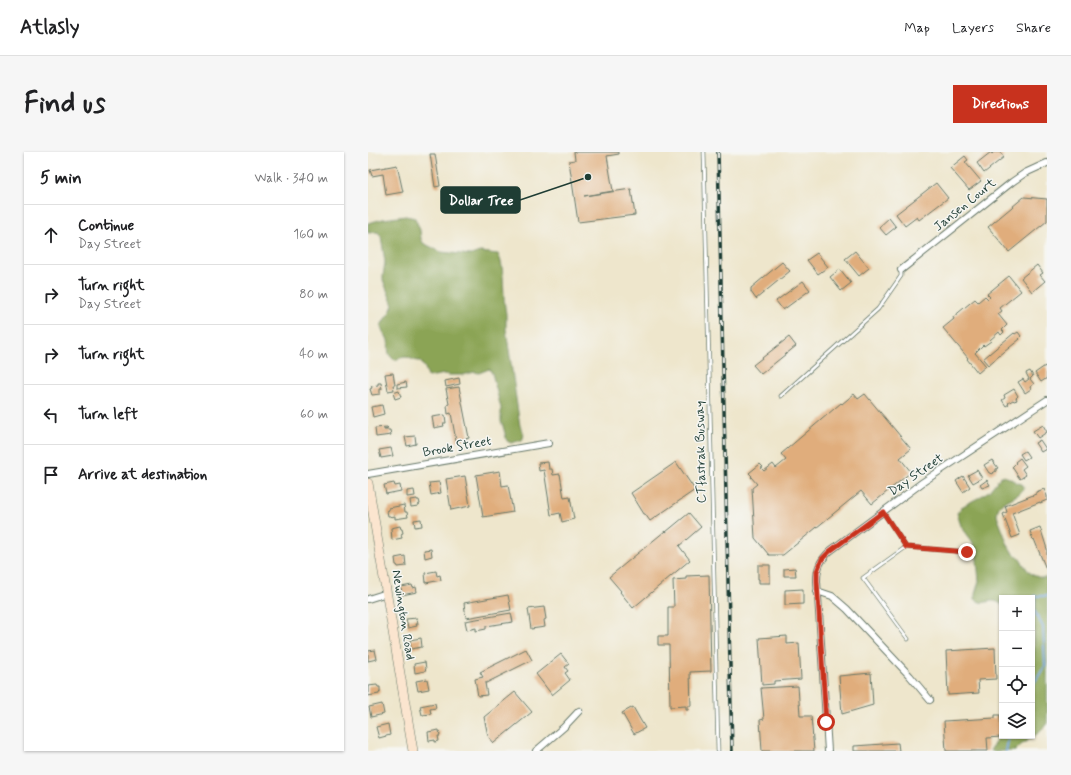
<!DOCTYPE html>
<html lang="en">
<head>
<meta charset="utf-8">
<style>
	body { margin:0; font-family:Mynerve,sans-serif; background:#f6f6f6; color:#202124 }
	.controls { position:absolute; right:12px; bottom:12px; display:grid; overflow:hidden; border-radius:0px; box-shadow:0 1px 3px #0004 }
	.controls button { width:36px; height:36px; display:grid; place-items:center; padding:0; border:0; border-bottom:1px solid #e0e0e0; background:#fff; color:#202124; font:20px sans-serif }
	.stop { position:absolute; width:12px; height:12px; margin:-9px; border:3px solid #c8321e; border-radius:50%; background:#fff }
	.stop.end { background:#c8321e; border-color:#fff; box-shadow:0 1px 4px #0008 }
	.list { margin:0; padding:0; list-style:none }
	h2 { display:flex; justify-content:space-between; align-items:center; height:52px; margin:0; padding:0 16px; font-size:17px }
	h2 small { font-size:13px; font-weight:400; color:#757577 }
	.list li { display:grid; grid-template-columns:26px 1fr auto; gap:12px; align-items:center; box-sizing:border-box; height:60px; padding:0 16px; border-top:1px solid #e0e0e0 }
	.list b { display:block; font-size:15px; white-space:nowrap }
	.list p { margin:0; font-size:13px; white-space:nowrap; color:#757577 }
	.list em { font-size:13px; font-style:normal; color:#757577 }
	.icon { flex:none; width:22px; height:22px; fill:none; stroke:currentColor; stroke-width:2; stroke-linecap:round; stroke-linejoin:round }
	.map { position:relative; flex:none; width:679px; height:599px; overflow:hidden; border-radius:0px }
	header { display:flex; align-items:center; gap:24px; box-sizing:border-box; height:56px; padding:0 20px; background:#fff; border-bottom:1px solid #e0e0e0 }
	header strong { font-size:19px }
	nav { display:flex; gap:22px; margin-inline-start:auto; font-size:14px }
	.intro { display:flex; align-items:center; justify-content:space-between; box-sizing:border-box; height:96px; padding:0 24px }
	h1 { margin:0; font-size:28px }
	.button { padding:10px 18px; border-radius:0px; background:#c8321e; color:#fff; font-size:14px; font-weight:700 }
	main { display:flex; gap:24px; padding:0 24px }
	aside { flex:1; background:#fff; border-radius:0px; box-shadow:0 1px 3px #0004 }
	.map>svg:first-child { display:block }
	.forest { fill:#8ba455; stroke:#557044 }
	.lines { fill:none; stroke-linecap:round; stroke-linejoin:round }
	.stream { stroke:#72a5de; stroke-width:2 }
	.building { fill:#e0ad7b }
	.service-casing { stroke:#677869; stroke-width:4.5 }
	.minor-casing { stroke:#677869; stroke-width:8 }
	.secondary-casing { stroke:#677869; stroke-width:10 }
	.service { stroke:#fff; stroke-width:3 }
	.minor { stroke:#fff; stroke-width:6 }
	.secondary { stroke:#fbe5cf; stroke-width:9 }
	.rail-casing { stroke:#1f3d34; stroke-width:3.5 }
	.rail { stroke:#f6f6f2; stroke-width:2; stroke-dasharray:6; stroke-linecap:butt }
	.route { stroke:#c8321e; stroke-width:5 }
	.labels { text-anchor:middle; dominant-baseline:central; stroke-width:3; stroke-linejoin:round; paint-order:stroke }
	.street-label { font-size:13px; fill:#1f3d34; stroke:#f6f6f2 }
	.leader { fill:none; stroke:#1f3d34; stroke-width:1.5 }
	.callout-dot { fill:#1f3d34; stroke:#f6f6f2; stroke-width:1.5 }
	.callout { fill:#1f3d34; stroke:#1f3d34; stroke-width:1.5 }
	.callout-label { font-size:14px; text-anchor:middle; font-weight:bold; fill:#fff }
</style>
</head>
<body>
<header>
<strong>Atlasly</strong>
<nav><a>Map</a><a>Layers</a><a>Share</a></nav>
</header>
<div class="intro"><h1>Find us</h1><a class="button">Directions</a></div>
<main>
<aside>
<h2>5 min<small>Walk · 340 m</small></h2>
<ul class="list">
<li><svg class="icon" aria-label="ahead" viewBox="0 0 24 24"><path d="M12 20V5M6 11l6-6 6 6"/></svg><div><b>Continue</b><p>Day Street</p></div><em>160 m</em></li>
<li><svg class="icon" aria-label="right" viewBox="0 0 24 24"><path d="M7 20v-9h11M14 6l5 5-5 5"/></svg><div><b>Turn right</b><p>Day Street</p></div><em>80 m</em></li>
<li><svg class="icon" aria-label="right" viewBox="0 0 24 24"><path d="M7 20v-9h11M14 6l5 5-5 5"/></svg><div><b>Turn right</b></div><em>40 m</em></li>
<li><svg class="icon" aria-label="left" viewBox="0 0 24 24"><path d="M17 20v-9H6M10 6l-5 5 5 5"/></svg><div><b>Turn left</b></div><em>60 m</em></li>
<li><svg class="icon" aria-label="arrive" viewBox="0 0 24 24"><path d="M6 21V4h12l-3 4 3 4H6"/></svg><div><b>Arrive at destination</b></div></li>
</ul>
</aside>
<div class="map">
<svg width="679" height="599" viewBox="0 0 679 599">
	<rect width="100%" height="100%" fill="#f6f6f2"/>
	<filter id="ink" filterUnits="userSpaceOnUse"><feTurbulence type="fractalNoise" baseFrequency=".025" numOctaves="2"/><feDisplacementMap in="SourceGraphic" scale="8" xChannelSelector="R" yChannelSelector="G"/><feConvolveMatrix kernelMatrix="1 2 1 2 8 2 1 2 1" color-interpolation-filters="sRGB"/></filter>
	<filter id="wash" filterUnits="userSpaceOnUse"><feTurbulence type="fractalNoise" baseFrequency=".012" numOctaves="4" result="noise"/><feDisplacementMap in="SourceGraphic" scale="16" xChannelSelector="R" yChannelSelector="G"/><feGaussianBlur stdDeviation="0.9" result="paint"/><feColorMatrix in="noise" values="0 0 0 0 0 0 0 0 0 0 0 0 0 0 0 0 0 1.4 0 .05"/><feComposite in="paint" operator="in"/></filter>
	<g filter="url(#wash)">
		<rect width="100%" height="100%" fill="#eee6cc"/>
		<path class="forest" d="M38,64L47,66L52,78L53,87L55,91L73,100L103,103L112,100L130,102C136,113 135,130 136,143C136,149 137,155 138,162C138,167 138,172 138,177L152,274C154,279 158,282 154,288L143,291L139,289L135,274L133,270V256L124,221L121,217L111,221L107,220L94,223H81L77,222L60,225L57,216L52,209C45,209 43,206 38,205C34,205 30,207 27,208C16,202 23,194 19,186C17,181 11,178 14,172C17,165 23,161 25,153L15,128V124L17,110L13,84L10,80L0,81V71L15,67Z
			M633,324C642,324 646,331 654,332L656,336C654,338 652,342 649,343C640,349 628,351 629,364L640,393L644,400L651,406L661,420L665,423L673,426H679V571L673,579L653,593L647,599H622L634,577V584H664V505L666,501V478L664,472V446H634V453C622,443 617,456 607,447V442L611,429L608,398L604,389L593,374L589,361L595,354L610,346L621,339Z"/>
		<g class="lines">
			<path class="stream" d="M664,534L677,514L675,475L666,458L667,444H679
				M638,599L641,584"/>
		</g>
		<g id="blocks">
			<path class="building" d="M206,0H251V2L239,4L245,39L216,44L263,37L267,63L210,70L201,9L207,8Z
				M623,0L624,2L626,0H632L636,5L616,21L609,11Z
				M62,2H67L72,34L67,35Z
				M597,4L600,8L597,10L613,29L601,38L582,16Z
				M29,13L35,40L18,43L15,22L4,24L2,18Z
				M568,31L580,46L551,68L549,65L537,74L528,62Z
				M656,45L679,47V69L641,100L620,75Z
				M521,66L528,75L518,83L511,75Z
				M487,99L501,116L491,124L477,107Z
				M449,101L460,115L450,122L439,108Z
				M414,110L422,119L388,147L383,140V136Z
				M669,113L675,121L672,123L677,129L664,140L653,126Z
				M472,117L483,131L473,139L462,125Z
				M641,124L653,139L632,156L634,159L630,162L639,173L634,178L636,180L633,183L631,180L622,188L623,189L616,194L615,193L607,201L618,214L610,221L599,207L600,206L575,176L586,167L585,165L607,147L610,150L617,144L620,147L622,145L619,142Z
				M435,129L442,138L415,158L408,149Z
				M650,180L653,184L651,186L652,187L620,213L615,207L646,181L647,182Z
				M421,185L428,194L393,222L385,213Z
				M677,214L679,217V226L673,230L667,221Z
				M662,219L665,224L662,227L666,232L662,235L663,237L657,241L650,230L655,227L657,230L661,227L658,221Z
				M25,221L27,233H25L26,238L20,239L17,222Z
				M91,226L92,232L78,235L77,229Z
				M38,230L39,235L29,236V232Z
				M10,231H13L14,237H12V242L4,243L2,237L4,236L3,234L10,233Z
				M91,235L101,286L88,289L83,261L80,262L79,253L81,252L78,237Z
				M646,237L650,244L648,246L649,248L646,249L645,248L640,251L641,252L638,254L634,248L637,246L636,243Z
				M31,239L33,245L27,247L25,241Z
				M486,242L490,247L497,242L543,297L532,306L543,320L504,352L493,339L415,403H401L387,386L384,336L389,332L383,325L384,324L381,321L392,312L395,315L393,316L396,319L405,312L408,316L418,308L413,302L473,251L474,252Z
				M14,253L16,262L5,265L3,255Z
				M77,263L78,271H75L76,274L66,276L64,265Z
				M675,273L679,280L670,286L665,279Z
				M19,275L20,276L16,277V278H22L23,283L8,285L7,276Z
				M47,284L48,292L39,294L37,285Z
				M672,288L678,297L673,300L667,291Z
				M23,296L25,304L13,306L11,298Z
				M657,299L661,305L656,308L652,302Z
				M652,306L658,314L654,317L658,323L652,327L644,315L648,311L647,310Z
				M624,308L630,316L628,317V319L623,322L622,321H621L616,313Z
				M180,310L181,317H184L185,323L192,322L196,346L202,345L206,367L194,370L192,361L183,363L176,318L171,319L170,311Z
				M308,310L327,338L282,369L277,362H276L263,341Z
				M609,318L614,326L605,331L600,323Z
				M132,319L134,334L140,333L145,360L115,365L108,323Z
				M97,324L102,354L83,358L78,327Z
				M595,324L602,335L595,340L588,329Z
				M619,328L622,333L614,336L612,333Z
				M71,330L73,341L63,343L61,331Z
				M26,331L27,334L32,333L33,339L18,342L16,333Z
				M676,337L679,344V348L672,351V350L644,361L652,383L644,386L635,362L639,360L637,354L668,342V340Z
				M46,338L47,344L39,345V339Z
				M49,347V348H51L52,352L50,353V354L43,355L42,348Z
				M36,353L37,360H39L40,365L27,367V364L23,365L22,364H20L19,359L21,358V356Z
				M321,361L333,375L311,394L322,408L265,456L252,440L253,439L241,425L297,379L298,380Z
				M53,367L54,374L47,375L46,368Z
				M32,374L33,377H34L35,381L33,382L34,386L24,388L23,376Z
				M672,375L679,397V417H678L666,387L665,388L662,379Z
				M63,397L64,404L57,406L56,398Z
				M37,404L38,414L30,415L29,413H28L27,406Z
				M390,413H402V431H391V427H390Z
				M427,416L428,424H416V417Z
				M68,419L69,424L72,423L73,428L58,431L57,421Z
				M341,423L343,519L322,520L323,554H320V558H318V554L302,555L301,493H290V484H300V455H306L305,428L318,427V424Z
				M44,433L45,436L48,435L49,440L34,443L33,435Z
				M435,437V452L417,453V438Z
				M140,443L143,458L98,466L96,451Z
				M176,455L178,467L176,468L177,475L163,477L160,457Z
				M143,461L145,470L118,474V477L108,479V476L99,478L97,469Z
				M49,466L50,472H48L49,474L40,476L38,467Z
				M419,484V492L431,491L433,527L406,529V532L394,533L391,486Z
				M53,486L54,495L43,497L42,488Z
				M627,496L628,527L610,528L611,541L580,543L578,499Z
				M158,497L164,508L118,531H117L119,543L110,544L107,527L115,525L112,520Z
				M7,498L9,507L0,509V499Z
				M193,502L201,512L197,515L200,519L197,521L202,528L184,543L168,522Z
				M57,510L58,517L57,518V519L47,521L46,512Z
				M503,521L505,553L474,562L471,524Z
				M59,527L61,537L50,539L48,529Z
				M9,533L10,535H12V540L11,541V542L0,544V534Z
				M430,534L432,564H443L446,599H394L392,568L396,567L393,536Z
				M147,540L164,560L126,591L120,584L116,565Z
				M67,551L68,556L62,557L63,562L54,563L52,554Z
				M14,552L16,562L3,565L1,555Z
				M265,555L277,576L266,582L254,561Z
				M627,563H632L633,585L619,586L620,599H578L576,569L627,566Z
				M20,572L22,583L11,586L8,575Z
				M71,578L72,584H70L71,589L67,590V588L61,589L60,580Z
				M530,591L531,599H486V594Z"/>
		</g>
	</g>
	<g filter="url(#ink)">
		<use href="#blocks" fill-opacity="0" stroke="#677869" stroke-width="1"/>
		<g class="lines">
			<g class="service-casing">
				<path id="service" d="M336,0L350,599
					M413,244L510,157L533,124V118
					M515,360L538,395L495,426L540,487
					M538,395L599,400"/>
			</g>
			<g class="minor-casing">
				<path id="minor" d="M533,118L644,30L657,21L679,11
					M0,322L181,291
					M449,439L464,444L479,457L542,524L562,548
					M0,447L19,441
					M168,599L196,575L211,559
					M460,599L449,429C449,415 452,409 462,399L555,330L679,248"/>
			</g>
			<g class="secondary-casing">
				<path id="secondary" d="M0,331L45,599"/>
			</g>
			<use href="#service" class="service"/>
			<use href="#minor" class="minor"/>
			<use href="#secondary" class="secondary"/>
			<g class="rail-casing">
				<path id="rail" d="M350,0L364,599"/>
			</g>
			<use href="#rail" class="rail"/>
		</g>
	</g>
	<g class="lines" filter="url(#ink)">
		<path class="route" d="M458,570L449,429V419L454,407L462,399L515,360L538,395L599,400"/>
	</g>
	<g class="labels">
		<g class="street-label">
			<text transform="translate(597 53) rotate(-39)">Jansen Court</text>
			<text transform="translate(89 295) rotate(-10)">Brook Street</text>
			<text transform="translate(333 300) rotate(-91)">CTfastrak Busway</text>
			<text transform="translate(548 323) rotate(-35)">Day Street</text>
			<text transform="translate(35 463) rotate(81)">Newington Road</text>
		</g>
	</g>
	<path class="leader" d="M220 25L152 48"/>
	<circle class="callout-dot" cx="220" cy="25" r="4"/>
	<rect class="callout" x="73" y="35" width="79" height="26" rx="4"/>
	<g class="callout-label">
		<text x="113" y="53">Dollar Tree</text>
	</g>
</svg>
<div class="controls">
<button>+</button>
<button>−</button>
<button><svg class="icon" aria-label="locate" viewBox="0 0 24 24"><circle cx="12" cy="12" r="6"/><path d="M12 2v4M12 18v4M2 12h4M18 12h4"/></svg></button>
<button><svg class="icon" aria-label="layers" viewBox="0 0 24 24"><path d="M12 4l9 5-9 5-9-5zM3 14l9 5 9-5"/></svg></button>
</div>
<div class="stop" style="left:458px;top:570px"></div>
<div class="stop end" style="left:599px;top:400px"></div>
</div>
</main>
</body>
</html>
